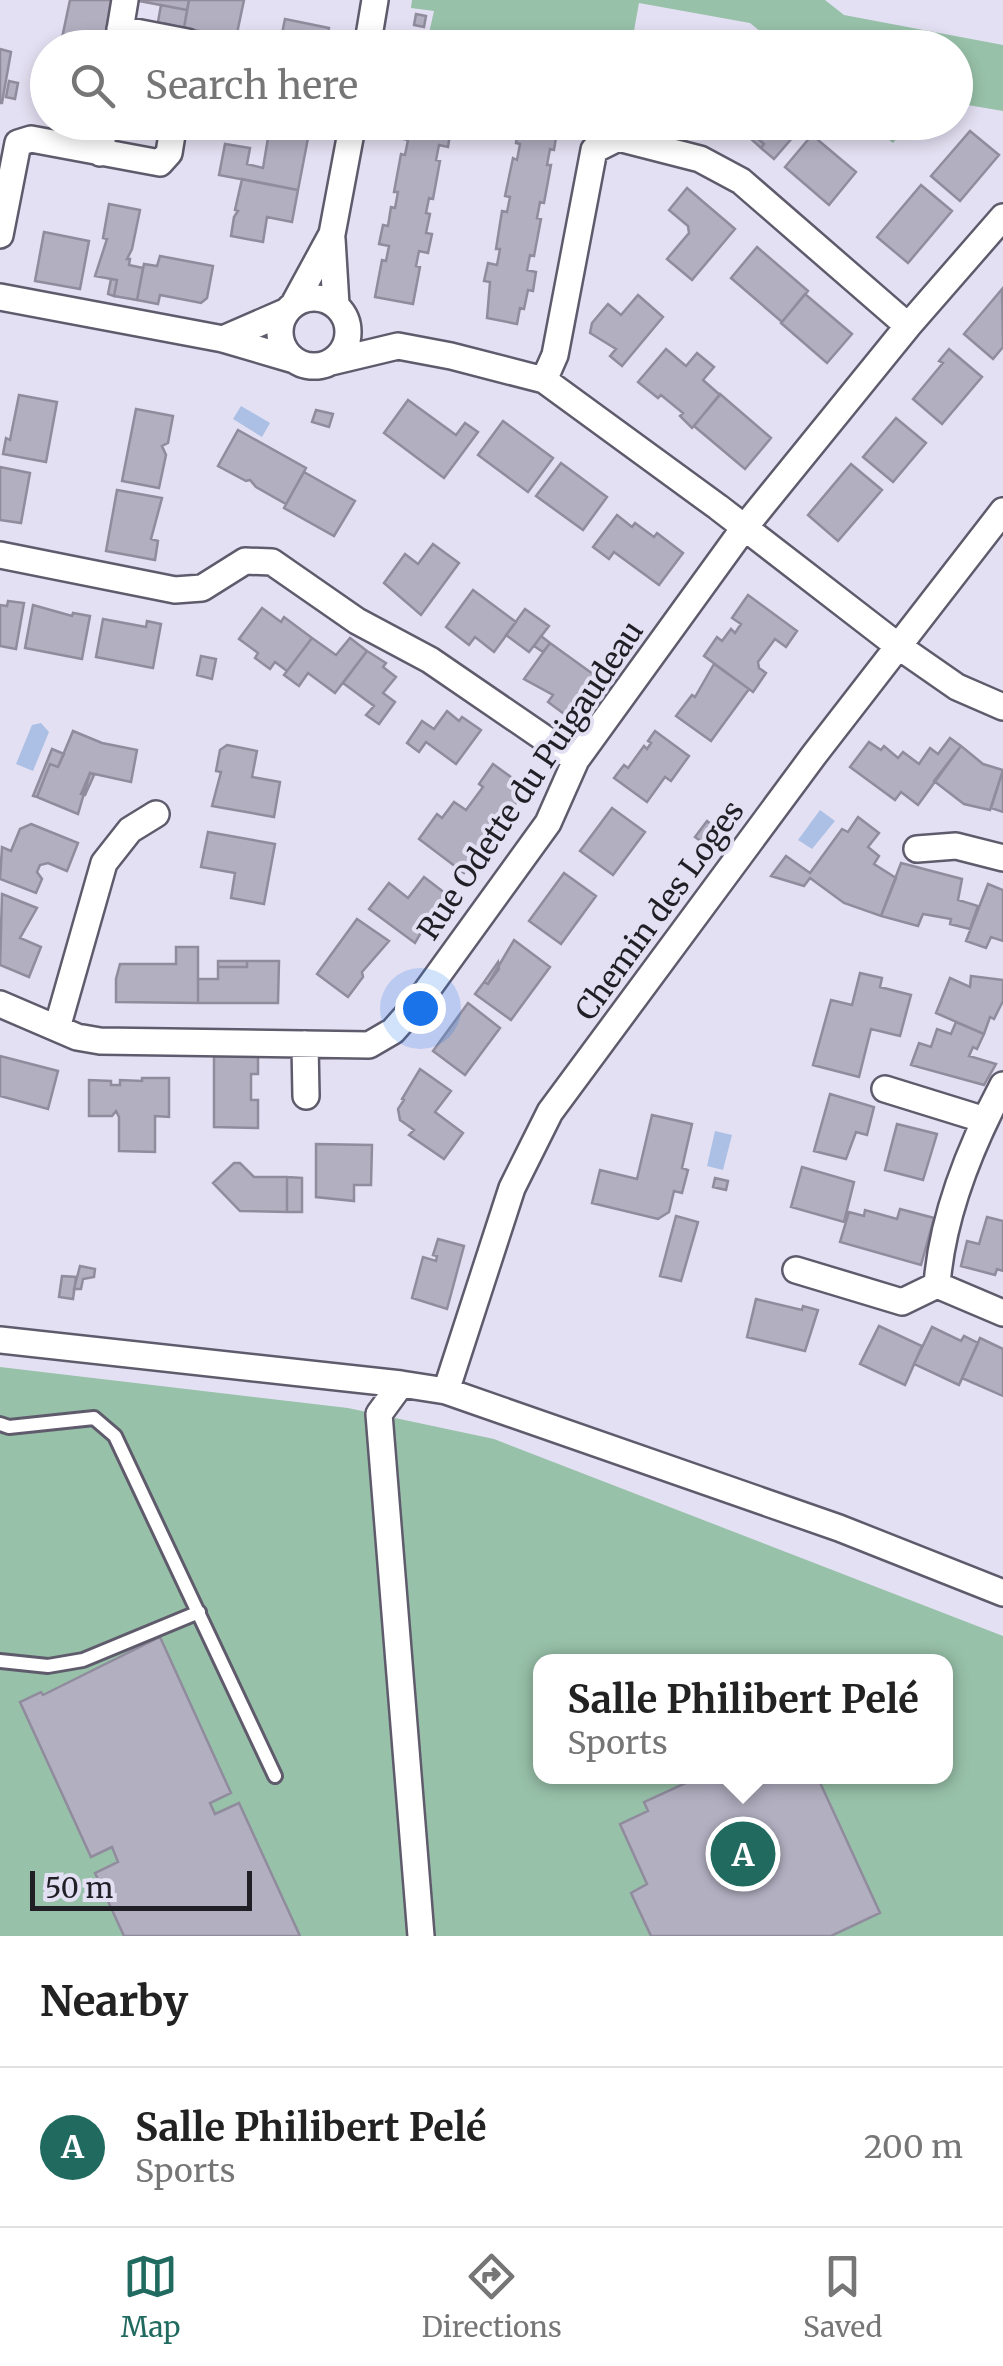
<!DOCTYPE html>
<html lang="en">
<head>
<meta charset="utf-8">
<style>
	body { margin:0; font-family:Merriweather,serif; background:#f2f2f2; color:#222 }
	.scale { position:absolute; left:30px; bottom:25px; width:222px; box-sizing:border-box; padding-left:10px; border:5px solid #211f26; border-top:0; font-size:28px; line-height:35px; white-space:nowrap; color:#211f26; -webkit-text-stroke:8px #e4e0f3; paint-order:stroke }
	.you { position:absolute; left:420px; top:1008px; width:35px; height:35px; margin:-25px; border:8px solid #fff; border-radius:50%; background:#1a73e8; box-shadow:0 0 0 15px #1a73e833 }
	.badge { display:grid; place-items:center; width:65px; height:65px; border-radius:50%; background:#216a60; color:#fff; font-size:32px; font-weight:700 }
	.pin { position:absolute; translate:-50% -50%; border:5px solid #fff; box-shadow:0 2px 10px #0006 }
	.popup { position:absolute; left:533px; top:1654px; width:420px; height:130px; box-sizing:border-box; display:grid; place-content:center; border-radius:20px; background:#fff; filter:drop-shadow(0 2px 8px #0005); font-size:32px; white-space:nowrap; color:#767676 }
	.popup b { font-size:38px; color:#222 }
	.popup::after { content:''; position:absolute; left:50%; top:100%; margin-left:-20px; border:20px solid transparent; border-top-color:#fff }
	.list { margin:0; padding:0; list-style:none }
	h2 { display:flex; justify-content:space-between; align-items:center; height:130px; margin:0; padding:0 40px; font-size:42px }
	h2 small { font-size:32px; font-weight:400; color:#767676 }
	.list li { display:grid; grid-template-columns:65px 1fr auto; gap:30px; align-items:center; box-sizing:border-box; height:160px; padding:0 40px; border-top:2px solid #e0e0e0 }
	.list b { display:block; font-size:38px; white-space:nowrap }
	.list p { margin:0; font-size:32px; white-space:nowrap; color:#767676 }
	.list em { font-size:32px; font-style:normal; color:#767676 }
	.icon { flex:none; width:55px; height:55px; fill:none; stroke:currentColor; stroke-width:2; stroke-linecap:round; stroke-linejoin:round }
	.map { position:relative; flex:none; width:1003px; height:1936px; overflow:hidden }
	.search { position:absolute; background:#fff; box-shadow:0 5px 15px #0003; left:30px; right:30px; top:30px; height:110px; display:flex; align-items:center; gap:25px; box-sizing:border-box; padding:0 35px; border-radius:55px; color:#767676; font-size:38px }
	.sheet { height:290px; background:#fff }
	nav { display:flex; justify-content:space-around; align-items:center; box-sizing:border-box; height:140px; border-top:2px solid #e0e0e0; background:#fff; font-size:28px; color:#767676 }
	nav a { display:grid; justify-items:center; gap:5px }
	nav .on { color:#216a60 }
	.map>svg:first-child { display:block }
	.green { fill:#98c1a9; fill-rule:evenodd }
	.water { fill:#abc0e4 }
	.building { fill:#b2afc1; stroke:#908c9e; stroke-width:2.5 }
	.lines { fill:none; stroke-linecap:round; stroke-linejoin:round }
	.service-casing { stroke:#5f5b6c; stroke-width:18 }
	.minor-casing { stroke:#5f5b6c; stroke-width:30 }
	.service { stroke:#fff; stroke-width:12 }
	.minor { stroke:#fff; stroke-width:25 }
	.labels { text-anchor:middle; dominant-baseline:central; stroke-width:8; stroke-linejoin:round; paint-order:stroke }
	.street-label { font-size:30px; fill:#211f26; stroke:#e4e0f3 }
</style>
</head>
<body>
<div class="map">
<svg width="1003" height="1936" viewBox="0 0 1003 1936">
	<rect width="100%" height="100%" fill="#e4e0f3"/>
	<path class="green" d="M412,0H825L844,15L1003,45V111L956,103V48L779,47L750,23L639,3L631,47H504L429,33L434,11L411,8Z
		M868,123H910L893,143Z
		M0,1367L348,1408L494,1439L1003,1636V1936H0ZM540,1662H946V1776H540Z"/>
	<path class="water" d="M241,406L270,423L262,437L233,419Z
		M41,723L49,732L33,771L16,764L32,725Z
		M820,810L835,821L812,849L798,840Z
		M715,1131L732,1135L723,1170L707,1166Z"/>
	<path class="building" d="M70,0H112L103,46L62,38Z
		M134,0H189L187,10Z
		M189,0H244L236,38L184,28Z
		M161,5L187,10L184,28L158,22Z
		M416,14L426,16L424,27L414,25Z
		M285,19L329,28L325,48H279Z
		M428,34L459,39L457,48H426Z
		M0,49L11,52L2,103H0Z
		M42,73L48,74V95L38,93Z
		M9,81L18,83L15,99L6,97Z
		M253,122H311L309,133Z
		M402,122H448L447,128H451L448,147L439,145L436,160L440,161L433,199L429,198L426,213L430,214L426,233L432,234L428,253L419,251L416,266L420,267L413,304L375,297L382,260L386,261L389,246L379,244L383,225L388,226L391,207L395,208L398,192H394L401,154L405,155L408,140L399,138Z
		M564,122L563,132L557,131L554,150L550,149L547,165H551L544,203L540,202L537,218L541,219L534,256L530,255L527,270L536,272L533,291L528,290L524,309L520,308L517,324L487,318L490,282L484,281L488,263L497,265L500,249H496L502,211L507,212L510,197L505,196L513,158L517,160L520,144L516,143L519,124L514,122Z
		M732,122H791L799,130L774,159L761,148L764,144L745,128L742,131Z
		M270,126L309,133L298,190L219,175L225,144L250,148L247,164L263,168Z
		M745,128L764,144L761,148L742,131Z
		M970,131L999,155L960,201L931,176Z
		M812,135L856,172L829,205L785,167Z
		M242,179L298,190L292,222L267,217L263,242L231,236L234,217L238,211L235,210Z
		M921,185L952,211L908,263L877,237Z
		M687,188L735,229L692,280L667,259L689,233L688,226L669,210Z
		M109,204L140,210L132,249L127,259H130L129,265L143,268L137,300L114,296L117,280L95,276L107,239L103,238Z
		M44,232L89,241L80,289L35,281Z
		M757,247L808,291L782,322L731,278Z
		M160,256L213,266L207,298L201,303L160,295L158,304L137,300L144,264L157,266Z
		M111,279L117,280L114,296L108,294Z
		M1002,289L1003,347L993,359L964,334Z
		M805,294L852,334L827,363L781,323Z
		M638,295L663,317L622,366L610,356L616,349L590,333L592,323L608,304L621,315Z
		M666,349L686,366L697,353L714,367L703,380L720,395L692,428L680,416L683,413L661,395L658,398L638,382Z
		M949,349L982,377L942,424L913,399L943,363L939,361Z
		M720,394L771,438L745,469L694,426Z
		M19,395L57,402L46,462L3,454L6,438L10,440Z
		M408,400L456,435L465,423L478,432L444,478L384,433Z
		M136,409L173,416L168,443L162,446L166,455L159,488L122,481Z
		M316,410L333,414L329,427L312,422Z
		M896,418L926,443L893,482L863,457Z
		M503,421L553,458L528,492L478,455Z
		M238,430L306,468L286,504L256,487L250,480L246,481L218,466Z
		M561,463L607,497L583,530L536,496Z
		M851,464L882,490L838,541L808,515Z
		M0,467L30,473L21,523L0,520Z
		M304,472L355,501L334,536L284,508Z
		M117,490L162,498L151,539L158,541L155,560L106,551Z
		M617,515L632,527L635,523L654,537L657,533L683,553L659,585L614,552L609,559L593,547Z
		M433,544L459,563L421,615L384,583L405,554L418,564Z
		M473,590L516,622L494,652L475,637L469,645L446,627Z
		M748,595L797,631L786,647L775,639L758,662L759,668L766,673L753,692L704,656L717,637L722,641L731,629L735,633L741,624L732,618Z
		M8,601L24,603L16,649L0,646V605L7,606Z
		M33,605L72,616L73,613L90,616L82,659L25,648Z
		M262,608L281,622L284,617L312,638L287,671L275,662L270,669L255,658L258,653L239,639Z
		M525,609L549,626L529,652L506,635Z
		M103,619L146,627L147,621L161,624L153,668L96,657Z
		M541,636L550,643L543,652L534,646Z
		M312,638L336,655L350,638L367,651L335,693L308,673L299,686L284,675Z
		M550,643L604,682L575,722L548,702L553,695L524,679Z
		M367,651L386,663L383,667L396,677L383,693L395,702L379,724L366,715L374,706L343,683Z
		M201,656L216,659L212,679L197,675Z
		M714,664L749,689L711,741L676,716L692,695L695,697Z
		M447,711L459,721L462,717L481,730L456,764L426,742L419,752L407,743L422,721L434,729Z
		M73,731L102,743L137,750L131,782L90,773L78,814L37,797L50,764L58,767Z
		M655,731L689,756L671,781L665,777L647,802L614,778L624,765L628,768L644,746L647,749L651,743L648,741Z
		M950,738L961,746L918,805L901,792L895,800L850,767L869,742L881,750L884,746L898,758L903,752L919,764L930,748L938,754Z
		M227,745L257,751L252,777L280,782L274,817L212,806L221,772L216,771L220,750Z
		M961,746L983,764L1003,770L990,810L964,804L934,781Z
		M52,749L64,754L58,767L50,764L37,797L33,796Z
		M493,764L526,788L510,812L506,809L501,816L509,822L487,852L482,849L464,873L419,839L437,814L442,818L454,802L466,810L483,787L479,784Z
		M1003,770V812L991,808Z
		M90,773L94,775L85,795L81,794Z
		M512,808L517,812L509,822L501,816L506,809L510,812Z
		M612,808L645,832L613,875L580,851Z
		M858,817L879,833L868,847L879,856L874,864L896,878L881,916L844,903L810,878L804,886L771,876L786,856L810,873L842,829L848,832Z
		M707,821L717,829L706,845L695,837Z
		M31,824L78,843L67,871L48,863L40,865L37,872L42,879L36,893L0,879L2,847L11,851L20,829Z
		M208,832L275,844L264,904L231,898L235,873L201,867Z
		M901,863L962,879L958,900L978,906L970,929L950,924L951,919L923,914L918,926L881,916Z
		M564,873L596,896L561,944L529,921Z
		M424,877L450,897L430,923L426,924L415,943L369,909L389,883L408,898Z
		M988,884L1003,890V941L991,937L986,948L966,941Z
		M2,894L37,908L20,938L41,947L29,977L0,965Z
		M357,919L389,941L362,972L363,977L348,997L317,974Z
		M514,940L550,967L511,1020L475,994L484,982L488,984Z
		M176,947H198V1003L116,1002V979L120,964H176Z
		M218,961H247V967H218Z
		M247,961H279L278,1003H198V979H218V967H247Z
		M498,962L499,969L488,984L484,982Z
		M860,973L882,978L880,987L911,995L900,1036L871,1029L859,1077L813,1065L831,1000L852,1005Z
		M971,976L1003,980V1001L994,1019L990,1017L984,1034L936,1013L950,978L970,987Z
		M468,1003L500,1028L465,1075L433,1051Z
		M956,1022L984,1034L977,1049L973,1047L969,1056L996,1064L984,1085L911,1065L919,1043L931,1047L937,1029L951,1034Z
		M0,1056L58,1071L48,1109L0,1096Z
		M214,1056H258V1074H251V1100H258V1128L214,1127Z
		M420,1069L451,1091L435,1112L463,1133L444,1159L409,1135L414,1130L400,1120L398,1109L404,1100L402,1099Z
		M142,1078H169V1117L155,1116V1152L119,1151V1117L116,1111L112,1116H89V1080L111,1081V1085H120V1080L142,1081Z
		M830,1094L874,1107L867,1135L856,1132L846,1159L814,1151Z
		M652,1115L692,1124L682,1168L688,1170L682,1193L674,1191L669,1212L658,1219L592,1203L600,1170L637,1179Z
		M897,1124L937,1134L923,1180L885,1170Z
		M316,1144L372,1145L371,1185H354V1201L316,1197Z
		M234,1163H240L254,1177H287V1212L240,1211L213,1183Z
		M802,1167L854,1182L844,1222L791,1207Z
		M287,1177L302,1178V1212H287Z
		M715,1178L728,1181L726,1190L713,1187Z
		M900,1209L934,1218L921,1265L840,1242L849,1212L864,1216L865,1210L897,1219Z
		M676,1216L698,1222L681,1281L660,1276Z
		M987,1217L1003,1221V1271L997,1269L995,1275L961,1266L967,1241L979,1244Z
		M438,1239L464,1246L447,1309L412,1298L423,1257L436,1261L437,1256L433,1255Z
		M80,1266L95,1269L94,1277L83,1279L81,1289H74Z
		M62,1276L76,1277L73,1299L59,1297Z
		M756,1299L802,1310L803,1306L818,1310L805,1351L747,1337Z
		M879,1326L922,1346L905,1385L860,1364Z
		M932,1327L961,1341L964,1336L978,1343L959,1385L914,1364Z
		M980,1338L1003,1349V1396L962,1378Z
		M160,1637L231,1793L210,1803L215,1814L239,1803L300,1936H124L95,1873L118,1862L112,1847L91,1857L20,1702L41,1692L43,1695Z
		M701,1776H817L880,1913L831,1936H651L631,1893L647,1884L620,1824L648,1811L644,1802Z"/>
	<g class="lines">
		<g class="service-casing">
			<path id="service" d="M0,1424L9,1427L94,1418L115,1436L275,1776
				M0,1661L48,1666L83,1660L199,1612"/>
		</g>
		<g class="minor-casing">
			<path id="minor" d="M120,29L187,42L186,48
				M117,48L125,0
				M367,48L375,0
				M100,153L105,122
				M0,235L18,143L31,139L160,163L169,153L174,122
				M332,239L336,305
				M0,297L223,339L291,359
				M280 332a34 34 0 1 1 68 0a34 34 0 1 1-68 0Z
				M295,302L332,234L353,122
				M908,326L1003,217
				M223,339L285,312
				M331,362L398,346L451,356L544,380L718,507L898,646L957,687L1003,707
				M0,555L175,590L202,588L245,561L272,562L357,621L430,660L576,760
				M917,849L956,846L1003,858
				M0,1004L77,1037L100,1041L369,1045L393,1031L417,1004L548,823L576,760L744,528L908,326L741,181L700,159L618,138L594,150L555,355L544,380
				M57,1028L104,863L130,830L156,814
				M305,1044L306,1096
				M1003,1085C971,1145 942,1217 937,1285L1003,1313
				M885,1089L985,1120
				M796,1270L902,1302L937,1285
				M0,1340L401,1384L446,1391L839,1528L1003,1593
				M401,1384L379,1414L421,1936
				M446,1391L512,1188L550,1112L814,755L1003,511"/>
		</g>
		<use href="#service" class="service"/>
		<use href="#minor" class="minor"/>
	</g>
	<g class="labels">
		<g class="street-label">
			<text transform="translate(530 780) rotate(-56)">Rue Odette du Puigaudeau</text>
			<text transform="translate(659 910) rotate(-54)">Chemin des Loges</text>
		</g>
	</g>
</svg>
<div class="scale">50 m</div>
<div class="you"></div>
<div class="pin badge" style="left:743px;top:1854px">A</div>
<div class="popup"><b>Salle Philibert Pelé</b>Sports</div>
<div class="search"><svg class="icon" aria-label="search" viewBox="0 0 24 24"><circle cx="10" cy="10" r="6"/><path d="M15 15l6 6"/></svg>Search here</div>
</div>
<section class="sheet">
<h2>Nearby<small></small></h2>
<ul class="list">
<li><span class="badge">A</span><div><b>Salle Philibert Pelé</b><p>Sports</p></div><em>200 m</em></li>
</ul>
</section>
<nav>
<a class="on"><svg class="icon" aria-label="map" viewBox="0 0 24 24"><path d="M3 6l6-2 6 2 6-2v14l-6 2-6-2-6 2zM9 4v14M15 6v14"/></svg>Map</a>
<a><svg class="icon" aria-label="directions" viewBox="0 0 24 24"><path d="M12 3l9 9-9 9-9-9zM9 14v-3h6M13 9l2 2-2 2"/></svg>Directions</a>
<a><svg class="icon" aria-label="saved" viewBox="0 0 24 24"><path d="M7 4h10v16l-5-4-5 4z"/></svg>Saved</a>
</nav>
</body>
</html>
